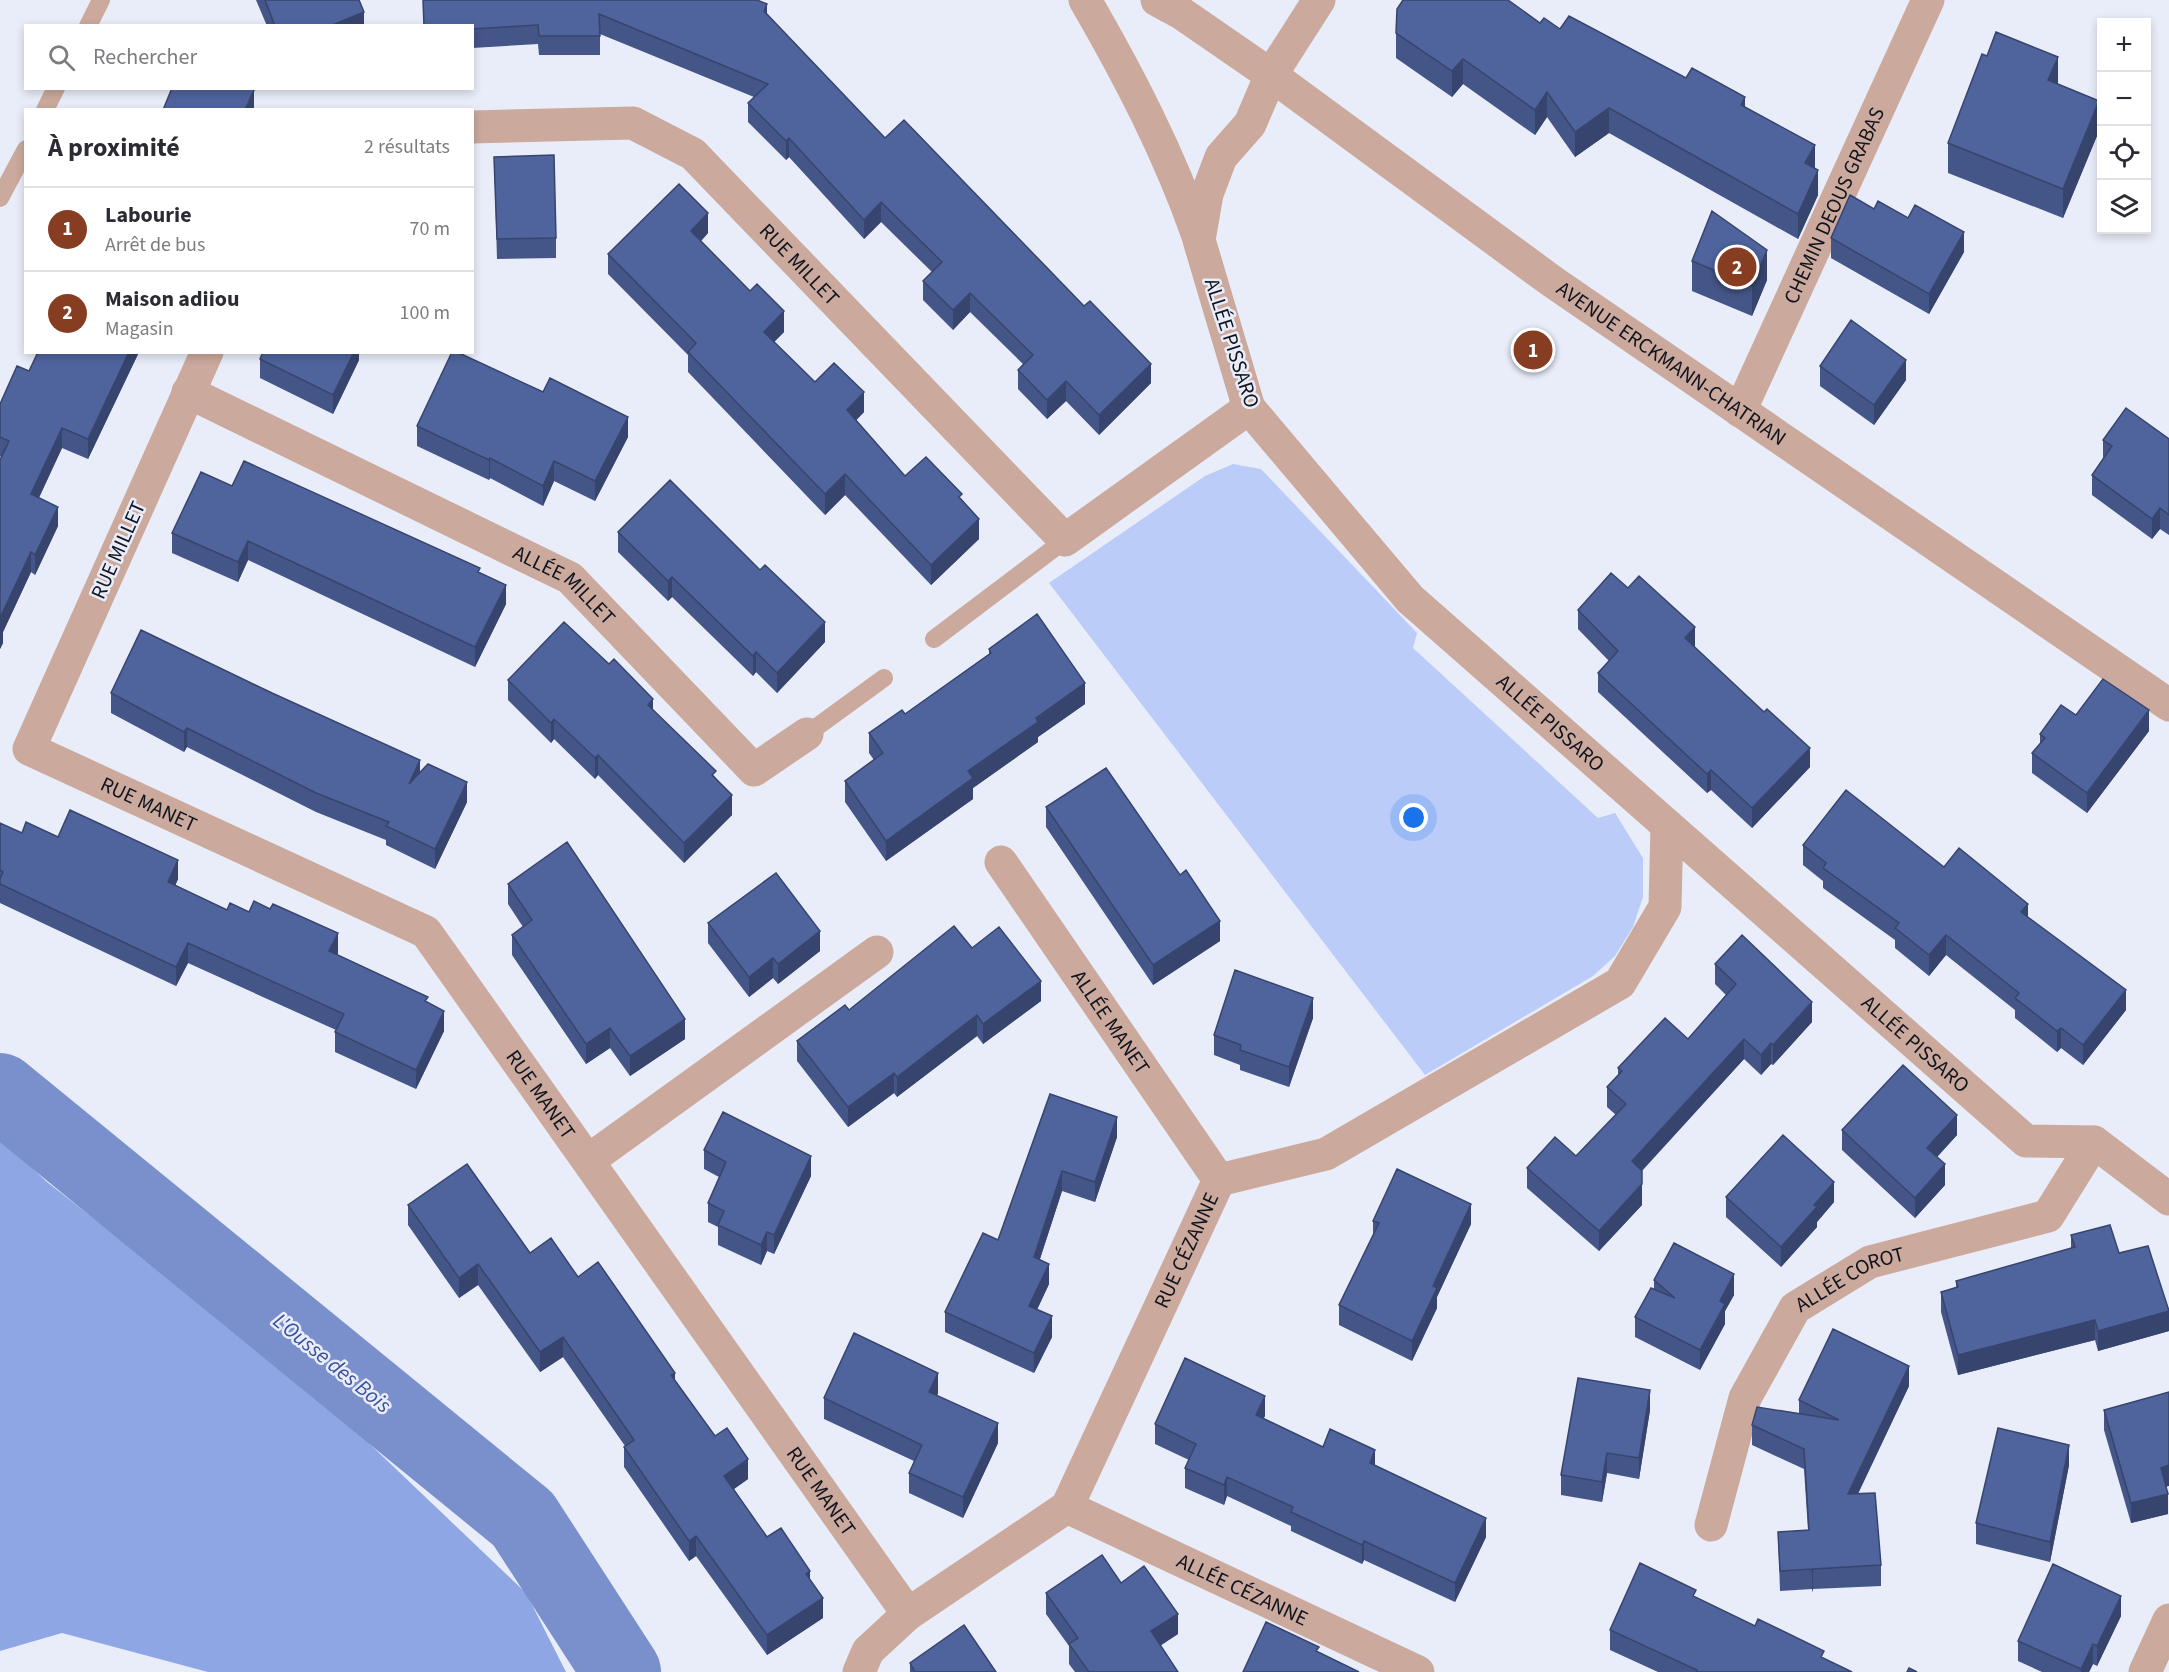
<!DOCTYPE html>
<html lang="fr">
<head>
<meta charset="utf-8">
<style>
	body { margin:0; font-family:"Source Sans 3",sans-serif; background:#f7f7f7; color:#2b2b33 }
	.controls { position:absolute; right:18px; top:18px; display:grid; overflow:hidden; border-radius:0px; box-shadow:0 3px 9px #0003 }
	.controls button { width:54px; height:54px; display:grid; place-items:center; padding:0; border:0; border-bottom:2px solid #e1e1e2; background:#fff; color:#2b2b33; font:30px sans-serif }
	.you { position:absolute; left:1414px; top:818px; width:21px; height:21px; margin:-15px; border:4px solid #fff; border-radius:50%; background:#1a73e8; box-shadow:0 0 0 9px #1a73e833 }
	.badge { display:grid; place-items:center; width:39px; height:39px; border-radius:50%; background:#863d21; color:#fff; font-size:20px; font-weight:700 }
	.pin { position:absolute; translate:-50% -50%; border:3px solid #fff; box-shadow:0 2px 6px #0006 }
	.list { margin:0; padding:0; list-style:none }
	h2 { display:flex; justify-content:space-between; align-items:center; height:78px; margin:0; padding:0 24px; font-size:26px }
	h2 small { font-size:20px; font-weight:400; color:#7c7c81 }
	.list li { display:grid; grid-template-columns:39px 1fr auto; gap:18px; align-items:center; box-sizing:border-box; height:84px; padding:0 24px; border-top:2px solid #e1e1e2 }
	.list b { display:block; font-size:22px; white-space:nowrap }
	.list p { margin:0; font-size:20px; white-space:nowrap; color:#7c7c81 }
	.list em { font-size:20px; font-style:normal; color:#7c7c81 }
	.icon { flex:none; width:33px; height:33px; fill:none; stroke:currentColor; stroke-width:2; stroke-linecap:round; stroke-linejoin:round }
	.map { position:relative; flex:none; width:2169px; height:1672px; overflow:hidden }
	.search { position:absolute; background:#fff; box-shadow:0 3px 9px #0003; left:24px; top:24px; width:450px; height:66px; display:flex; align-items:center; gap:15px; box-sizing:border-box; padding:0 21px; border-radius:0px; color:#7c7c81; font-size:22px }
	.panel { position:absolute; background:#fff; box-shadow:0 3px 9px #0003; left:24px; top:108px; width:450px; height:246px; border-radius:0px }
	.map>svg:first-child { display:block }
	.green { fill:#bbccf9 }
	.forest { fill:#8fa6e5 }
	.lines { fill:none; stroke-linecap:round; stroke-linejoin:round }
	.river { stroke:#7a90cd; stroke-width:78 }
	.service { stroke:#cba99d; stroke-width:18 }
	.minor { stroke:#cba99d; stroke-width:33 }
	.tertiary { stroke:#cba99d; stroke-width:33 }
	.wall { fill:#445587 }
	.shaded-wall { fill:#37456e }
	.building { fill:#4f639d; stroke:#37456e; stroke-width:1.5 }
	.labels { text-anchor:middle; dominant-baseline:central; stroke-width:5; stroke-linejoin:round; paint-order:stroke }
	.street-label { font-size:21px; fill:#10141e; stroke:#e9edf9 }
	.water-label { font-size:22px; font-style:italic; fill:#3b519d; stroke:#e9edf9 }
</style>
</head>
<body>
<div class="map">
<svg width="2169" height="1672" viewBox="0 0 2169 1672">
	<rect width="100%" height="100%" fill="#e9edf9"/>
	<path class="green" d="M1233,464L1261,469L1417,633L1413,648L1598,818L1615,813L1643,858V897L1633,927L1615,956L1593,976L1425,1075L1049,583L1205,476Z"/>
	<path class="forest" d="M0,1138L47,1182L310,1387L526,1593L566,1672H208L62,1633L0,1651Z"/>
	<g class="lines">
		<path class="river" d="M0,1092L523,1519L622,1672"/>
		<path class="service" d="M88,26L101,0
			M45,110L56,88
			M0,198L26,149
			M934,639L1065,540
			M807,734L884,678"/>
		<g class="minor">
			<path d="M1085,0C1129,76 1169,153 1198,236"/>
			<path id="s1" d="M1319,0L1271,75L1250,124L1221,157L1207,194L1199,240L1249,408L1410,599L2026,1141L2094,1142L2169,1199"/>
			<path id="s2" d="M472,127L633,123L693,154L1065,540L1249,408"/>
			<path id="s3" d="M207,352L29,749L426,932L908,1614"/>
			<path id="s4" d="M188,392L570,578L754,770L807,734"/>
			<path id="s5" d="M1740,411L1928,0"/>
			<path id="s6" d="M1001,862L1219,1180"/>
			<path d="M589,1160L877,952"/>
			<path id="s7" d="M1067,1507L1418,1672"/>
			<path id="s8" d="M1711,1525L1745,1398L1795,1308L1870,1262L2048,1216L2094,1142"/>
			<path id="s9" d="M859,1672L868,1651L908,1614L1067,1507L1219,1180L1326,1154L1620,983L1665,907L1667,826"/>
			<path d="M2145,1672L2169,1620"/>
		</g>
		<path class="tertiary" id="s10" d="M1157,0L1181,13L1271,75L1553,282L2169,705"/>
	</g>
	<path class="wall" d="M256,0H359L364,26H267Z
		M423,0H757L767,15L885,138L1151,383L1099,435L1066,401L1047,419L1018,389V370L1023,364L970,312L953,330L923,300V281L932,272L881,222L864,239L789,157L786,160L748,122V103L754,97L600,34V55H539L538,44L472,48V26H424Z
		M1540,23L1560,29L1686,78L1745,107L1815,169L1818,195L1798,239L1609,133L1575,157L1547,117L1535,135L1463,84L1452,97L1396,58V33Z
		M2058,84L2099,131L2063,218L1948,173V143Z
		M494,157L556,238V258L497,259Z
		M1874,209L1964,252L1929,314L1831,258V238Z
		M708,233L701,241L784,332L774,342L815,382L864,412L856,420L905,476L962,500L979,539L931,585L845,495L825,515L688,372V355L608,274V254Z
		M1692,261L1767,280L1752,316L1692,291Z
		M139,352L88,459L62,448L39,498L58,526L35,575L31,572L3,632V643L0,649V460L1,457L0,456V404Z
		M359,352V360L333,414L260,378V359Z
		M1820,366L1906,380L1874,425L1820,386Z
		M417,426L628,437L595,501L554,481L543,506L490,478L489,480L417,446Z
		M2169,439V535L2160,529L2152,539L2092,495V475L2103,459V440Z
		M232,486L480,573L506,604L475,667L248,560L238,582L172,553V533Z
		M618,532L825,642L777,693L756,672L753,676L672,597L668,601L618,552Z
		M1578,610L1695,647L1810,767L1752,828L1711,790L1707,793L1598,692V673L1609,661L1578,629Z
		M989,649L1085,704L1038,737V742L973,788V799L886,861L845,802V781L874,760L869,753V733L905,714L989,654Z
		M508,680L653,710L716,778L732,815L684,863L598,775L595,779L554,739L551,743L508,700Z
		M111,693L420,772L467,802L435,869L386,845V840L316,812L187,747L184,752L111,713Z
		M2076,715L2149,731L2087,813L2032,773V753L2040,744V734Z
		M1046,807L1220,941L1153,985L1046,827Z
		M0,824L22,833L58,837L178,879L175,886L227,910L338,953L337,955L428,1003L444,1031L416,1089L335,1052V1032L336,1030L188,963L176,986L0,903Z
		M1803,845L1944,867L2028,917L2126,1010L2083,1065L2061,1048L2057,1052L2015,1018V1010L1946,955L1929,976L1895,948V940L1823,888V881L1803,865Z
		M508,884L685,1039L630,1076L610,1048L586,1064L512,955V935L523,927L508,904Z
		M708,923L820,951L778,984L773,978L749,997L708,943Z
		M972,948L1041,1001L983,1044L977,1036L897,1097L894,1093L848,1127L797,1061V1041L849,1010Z
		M1715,964L1812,1022L1773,1065L1771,1064L1761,1075L1744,1059L1642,1171V1205L1599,1251L1527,1188V1168L1576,1156L1616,1115L1607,1107V1087L1618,1075V1068L1688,1039L1726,995L1715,984Z
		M1313,1018L1289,1087L1240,1070V1065L1214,1055V1035Z
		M1050,1094L1117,1137L1095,1202L1062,1191L1040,1259L1049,1284L1037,1310L1052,1337L1034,1373L945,1332V1312L998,1240Z
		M1842,1130L1957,1135L1937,1157L1945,1185L1915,1218L1842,1150Z
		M704,1150L811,1176L774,1254L767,1251L761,1265L718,1245V1227L708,1222V1203L719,1177L704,1169Z
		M1726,1197L1834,1202L1817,1222V1227L1781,1267L1726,1217Z
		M408,1205L530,1253L578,1277L675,1381L715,1436L748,1479L734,1489L767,1537L810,1581L823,1618L767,1655L696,1556L689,1561L624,1467V1447L625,1446L563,1357L540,1372L478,1285L459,1298L408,1225Z
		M1373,1221L1471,1224L1437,1297V1308L1412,1361L1339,1325V1305L1373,1235Z
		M2071,1235L2119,1253L2169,1310V1331L2098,1351L2095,1340L1958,1375L1941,1312V1292L1956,1287V1281L2071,1248Z
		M1654,1280L1734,1295L1725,1311V1324L1700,1370L1635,1337V1317L1654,1289Z
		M1909,1386L1858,1494L1881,1565V1586L1813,1589L1812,1592V1589L1780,1591L1778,1532L1808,1530L1804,1469L1752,1445V1425L1799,1414V1400Z
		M2169,1392V1486H2166L2168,1514L2131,1523L2104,1430V1410Z
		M938,1393L937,1396L998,1443L963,1518L909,1493V1473L914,1461L824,1419V1398Z
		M1650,1410L1639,1479L1607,1473L1602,1502L1561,1495V1475Z
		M1265,1416L1263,1418L1323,1447L1375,1466L1486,1537L1455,1602L1364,1560L1362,1564L1291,1531V1526L1227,1496L1224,1505L1185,1488V1468L1189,1460L1155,1444V1424Z
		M2069,1465L2050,1562L1976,1544V1523Z
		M1121,1583L1178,1634L1160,1645L1178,1672H1075L1069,1664V1646L1046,1614V1593Z
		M1696,1598L1824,1659L1852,1672H1658L1610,1650V1630Z
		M2121,1616L2097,1666L2093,1664L2089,1672H2042L2018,1661V1641Z
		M910,1663L996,1672H910Z"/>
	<path class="shaded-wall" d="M767,4V23L764,11Z
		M364,12V26H330Z
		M2058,57V87L2048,80Z
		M1463,59V84L1452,97V71Z
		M254,90V110H245Z
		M1547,92V117L1535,135V110Z
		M1745,97V122L1741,105Z
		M2099,101V131L2063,218V189Z
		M1609,108V133L1575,157V132Z
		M789,138V157L786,160V141Z
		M1815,145V170L1805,163Z
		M1818,170V195L1798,239V214Z
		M881,202V222L864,239V220Z
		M708,213V233L691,252V231Z
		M1964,232V252L1929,314V294Z
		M1767,250V280L1752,316V286Z
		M970,293V312L953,330V310Z
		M784,311V332L764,352V332Z
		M129,352H139L88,459V439Z
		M354,352H359V360L333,414V395Z
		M1906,360V380L1874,425V405Z
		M1151,364V383L1099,435V415Z
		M1066,381V401L1047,419V400Z
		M864,392V412L847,430V410Z
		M628,417V437L595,501V481Z
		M62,428V448L31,514V494Z
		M490,458V478L489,480V460Z
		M554,461V481L543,506V486Z
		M845,474V495L825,515V494Z
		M58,507V526L35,575V555Z
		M2160,508V529L2152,539V519Z
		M979,519V539L931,585V565Z
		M248,541V560L238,582V562Z
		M31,552V572L3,632V643L0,649V618Z
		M672,577V597L668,601V581Z
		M506,585V604L475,667V647Z
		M825,622V642L777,693V673Z
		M1695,627V647L1685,638Z
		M756,652V672L753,676V656Z
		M1085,683V704L1038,737V742L973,788V799L886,861V841L968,771L1036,718Z
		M653,699V720L648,705Z
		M2149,710V731L2087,813V793Z
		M554,719V739L551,743V723Z
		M187,728V747L184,752V732Z
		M1810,748V767L1752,828V808Z
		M598,755V775L595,779V758Z
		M420,760V780L409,784Z
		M1711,770V790L1707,793V774Z
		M467,782V802L435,869V849Z
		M732,795V815L684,863V843Z
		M178,860V879L168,902V882Z
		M2028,904V924L2021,912Z
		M1220,921V941L1153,985V965Z
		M820,931V951L778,984V964Z
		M338,933V953L329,971V951Z
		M1946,935V955L1929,976V955Z
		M188,943V963L176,986V967Z
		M773,958V978L749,997V977Z
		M1041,981V1001L983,1044V1024Z
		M2126,990V1010L2083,1065V1045Z
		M1313,998V1018L1289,1087V1067Z
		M1812,1002V1022L1773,1065V1045Z
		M444,1011V1031L416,1089V1070Z
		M977,1015V1036L897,1097V1077Z
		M685,1019V1039L630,1076V1056Z
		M610,1028V1048L586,1064V1044Z
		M2061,1028V1048L2057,1052V1031Z
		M1744,1039V1059L1632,1181V1161Z
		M1771,1043V1064L1761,1075V1055Z
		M894,1073V1093L848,1127V1107Z
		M1957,1115V1135L1927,1168V1148Z
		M1117,1117V1137L1095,1202V1182Z
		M811,1156V1176L774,1254V1235Z
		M1945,1164V1185L1915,1218V1198Z
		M1062,1171V1191L1034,1277V1257Z
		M1834,1182V1202L1817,1222V1227L1781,1267V1247L1814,1205Z
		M1642,1184V1205L1599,1251V1231Z
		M1471,1204V1224L1437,1297V1308L1412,1361V1341L1433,1286Z
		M767,1232V1251L761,1265V1245Z
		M478,1264V1285L459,1298V1278Z
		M1049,1264V1284L1029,1326V1306Z
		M1734,1274V1295L1725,1311V1324L1700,1370V1350L1720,1301Z
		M2169,1311V1331L2098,1351V1331Z
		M1052,1316V1337L1034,1373V1353Z
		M2095,1320V1340L1958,1375V1355Z
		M563,1337V1357L540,1372V1352Z
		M1909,1366V1386L1848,1514V1494Z
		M675,1373V1393L671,1375Z
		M938,1373V1393L929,1412V1392Z
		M1650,1390V1410L1639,1479V1458Z
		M1265,1396V1416L1256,1434V1415Z
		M998,1423V1443L963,1518V1497Z
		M2069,1445V1465L2050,1562V1542Z
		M1375,1450V1469L1370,1463Z
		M1607,1453V1473L1602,1502V1482Z
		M748,1459V1479L724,1496V1476Z
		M2169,1465V1486L2161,1488V1468Z
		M1227,1477V1496L1224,1505V1485Z
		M2168,1494V1514L2131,1523V1503Z
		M1486,1518V1537L1455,1602V1583Z
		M696,1536V1556L689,1561V1541Z
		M1364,1541V1560L1362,1564V1545Z
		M1813,1569V1589L1812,1592V1572Z
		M810,1571V1591L806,1574Z
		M2121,1596V1616L2097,1666V1646Z
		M823,1598V1618L767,1655V1635Z
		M1178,1614V1634L1151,1652V1631Z
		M2093,1644V1664L2089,1672H2081V1669Z"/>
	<path class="building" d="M265,0H359L364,12L330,26H275Z
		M423,0H757L767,4L764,11L885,138L904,120L1084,306L1090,301L1151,364L1099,415L1066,381L1047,400L1018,370L1033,355L970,293L953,310L923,281L942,262L881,202L864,220L789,138L786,141L748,103L768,84L599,14L600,36H539L538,25L472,29V26H424Z
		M1403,0H1508L1540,23L1544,18L1560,29L1569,16L1686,78L1692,68L1745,97L1741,105L1815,145L1805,163L1818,170L1798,214L1609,108L1575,132L1547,92L1535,110L1463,59L1452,71L1396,33L1397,9Z
		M1996,32L2058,57L2048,80L2099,101L2063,189L1948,143L1982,54L1987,56Z
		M172,88H250L254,90L245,110H163Z
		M554,155L556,238L497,239L494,157Z
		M679,184L708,213L691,231L750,291L757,284L784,311L764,332L815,382L834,363L864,392L847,410L905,476L926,457L962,494L959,497L979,519L931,565L845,474L825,494L688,352L696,343L608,254Z
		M1850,195L1874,209L1878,201L1908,218L1915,205L1964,232L1929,294L1831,238Z
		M1712,211L1767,250L1752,286L1692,261Z
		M1851,320L1906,360L1874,405L1820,366Z
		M38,352H129L88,439L62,428L31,494L58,507L35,555L31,552L0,618V460L9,441L0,437V404L17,366L29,371Z
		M263,352H354L333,395L260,359Z
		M452,352H457L543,392L550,378L628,417L595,481L554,461L543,486L490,458L489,460L417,426Z
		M2126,408L2169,439V515L2160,508L2152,519L2092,475L2112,446L2103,440Z
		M244,461L480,568L478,572L506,585L475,647L248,541L238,562L172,533L201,472L232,486Z
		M670,480L760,570L765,565L825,622L777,673L756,652L753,656L672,577L668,581L618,532Z
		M1611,573L1628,588L1639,576L1695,627L1685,638L1764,712L1767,709L1810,748L1752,808L1711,770L1707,774L1598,673L1618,651L1578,610Z
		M1037,614L1085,683L1036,718L1038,722L968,771L973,778L886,841L845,781L883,753L869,733L902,710L905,714L991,653L989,649Z
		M564,622L609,664L614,659L653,699L648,705L716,771L712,775L732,795L684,843L598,755L595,758L554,719L551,723L508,680Z
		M141,630L272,693L420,760L409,784L428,764L467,782L435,849L386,826L389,822L316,793L187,728L184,732L111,693Z
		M2103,679L2149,710L2087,793L2032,753L2045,738L2040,734L2061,705L2076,715Z
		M1106,768L1180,875L1186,870L1220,921L1153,965L1046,807Z
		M1846,790L1944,867L1959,848L2028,904L2021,912L2126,990L2083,1045L2061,1028L2057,1031L2015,998L2019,993L1946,935L1929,955L1895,928L1899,923L1823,868L1826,863L1803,845Z
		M70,810L178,860L168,882L227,910L230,903L249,912L254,901L270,909L273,904L338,933L329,951L428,997L425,1001L444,1011L416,1070L335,1032L344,1014L188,943L176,967L0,884V879L3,872L0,870V823L22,833L26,822L58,837Z
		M567,842L685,1019L630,1056L610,1028L586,1044L512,935L532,920L508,884Z
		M776,873L820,931L778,964L773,958L749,977L708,923Z
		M954,926L972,948L999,927L1041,981L983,1024L977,1015L897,1077L894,1073L848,1107L797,1041L845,1005L849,1010Z
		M1742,935L1812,1002L1773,1045L1771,1043L1761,1055L1744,1039L1632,1161L1642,1171V1184L1599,1231L1527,1168L1555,1137L1576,1156L1626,1104L1607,1087L1622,1071L1618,1068L1665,1018L1688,1039L1736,984L1715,964Z
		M1235,970L1313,998L1289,1067L1240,1050L1241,1045L1214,1035Z
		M1903,1065L1957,1115L1927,1148L1945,1164L1915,1198L1842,1130Z
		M1050,1094L1117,1117L1095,1182L1062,1171L1034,1257L1049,1264L1029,1306L1052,1316L1034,1353L945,1312L983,1233L998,1240Z
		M723,1112L811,1156L774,1235L767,1232L761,1245L718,1225L724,1211L708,1203L726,1162L704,1150Z
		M1783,1135L1834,1182L1814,1205L1817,1207L1781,1247L1726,1197Z
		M467,1164L530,1253L551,1238L578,1277L598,1262L675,1373L671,1375L715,1436L727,1428L748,1459L724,1476L767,1537L781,1528L810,1571L806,1574L823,1598L767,1635L696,1536L689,1541L624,1447L634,1440L563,1337L540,1352L478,1264L459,1278L408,1205Z
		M1397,1169L1471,1204L1433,1286L1437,1288L1412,1341L1339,1305L1379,1223L1373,1221Z
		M2110,1225L2119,1253L2148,1246L2169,1311L2098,1331L2095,1320L1958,1355L1941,1292L1958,1287L1956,1281L2075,1247L2071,1235Z
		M1674,1243L1734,1274L1720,1301L1725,1304L1700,1350L1635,1317L1651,1288L1675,1298L1654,1280Z
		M1833,1329L1909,1366L1848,1494L1875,1493L1881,1565L1813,1569L1812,1572V1569L1780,1571L1778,1532L1809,1530L1804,1449L1752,1425L1757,1407L1839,1420L1799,1400Z
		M854,1333L938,1373L929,1392L998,1423L963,1497L909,1473L922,1445L824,1398Z
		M1185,1358L1265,1396L1256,1415L1323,1447L1330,1429L1375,1450L1370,1463L1486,1518L1455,1583L1364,1541L1362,1545L1291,1512L1293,1507L1227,1477L1224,1485L1185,1468L1196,1444L1155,1424Z
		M1578,1378L1650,1390L1639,1458L1607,1453L1602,1482L1561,1475Z
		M2169,1392V1465L2161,1468L2168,1494L2131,1503L2104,1410Z
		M1998,1428L2069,1445L2050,1542L1976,1523Z
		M1102,1555L1121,1583L1144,1566L1178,1614L1151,1631L1178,1672H1089L1069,1644L1078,1638L1046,1593Z
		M1640,1563L1696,1590L1693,1596L1755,1626L1758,1619L1824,1651L1821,1657L1852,1672H1696L1697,1670L1610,1630Z
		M2053,1564L2121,1596L2097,1646L2093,1644L2081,1669L2018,1641Z
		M1266,1622L1319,1647L1316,1651L1359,1672H1243Z
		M964,1625L996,1672H915L910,1663Z
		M1909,1668L1917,1672H1907Z"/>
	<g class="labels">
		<g class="street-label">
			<text stroke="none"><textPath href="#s5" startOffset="226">CHEMIN DEOUS GRABAS</textPath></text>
			<text stroke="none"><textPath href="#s2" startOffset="382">RUE MILLET</textPath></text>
			<text transform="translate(1232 343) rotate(72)">ALLÉE PISSARO</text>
			<text stroke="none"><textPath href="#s10" startOffset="630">AVENUE ERCKMANN-CHATRIAN</textPath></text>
			<text transform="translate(118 550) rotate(-66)">RUE MILLET</text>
			<text stroke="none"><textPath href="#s4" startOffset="424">ALLÉE MILLET</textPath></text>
			<text stroke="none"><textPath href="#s1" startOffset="885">ALLÉE PISSARO</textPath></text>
			<text stroke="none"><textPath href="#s3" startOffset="567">RUE MANET</textPath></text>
			<text stroke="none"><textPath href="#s6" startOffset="194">ALLÉE MANET</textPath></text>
			<text stroke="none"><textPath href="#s1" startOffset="1371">ALLÉE PISSARO</textPath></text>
			<text stroke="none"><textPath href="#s3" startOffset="1071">RUE MANET</textPath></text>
			<text stroke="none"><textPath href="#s9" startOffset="552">RUE CÉZANNE</textPath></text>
			<text stroke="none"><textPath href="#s8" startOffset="297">ALLÉE COROT</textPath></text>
			<text stroke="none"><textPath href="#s3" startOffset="1557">RUE MANET</textPath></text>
			<text stroke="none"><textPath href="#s7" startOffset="194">ALLÉE CÉZANNE</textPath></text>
		</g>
		<g class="water-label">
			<text transform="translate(332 1363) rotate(39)">L'Ousse des Bois</text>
		</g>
	</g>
</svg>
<div class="controls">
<button>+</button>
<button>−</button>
<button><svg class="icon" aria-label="locate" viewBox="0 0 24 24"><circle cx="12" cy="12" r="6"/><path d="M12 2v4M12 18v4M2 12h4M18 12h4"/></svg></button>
<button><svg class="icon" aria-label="layers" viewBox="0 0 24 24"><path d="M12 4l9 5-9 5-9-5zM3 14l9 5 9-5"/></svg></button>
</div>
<div class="you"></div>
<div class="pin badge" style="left:1533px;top:350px">1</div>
<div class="pin badge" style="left:1737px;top:267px">2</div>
<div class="search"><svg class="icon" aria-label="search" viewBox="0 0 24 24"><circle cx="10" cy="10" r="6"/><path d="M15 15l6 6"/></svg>Rechercher</div>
<section class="panel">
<h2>À proximité<small>2 résultats</small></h2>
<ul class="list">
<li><span class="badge">1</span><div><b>Labourie</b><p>Arrêt de bus</p></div><em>70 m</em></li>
<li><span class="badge">2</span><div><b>Maison adiiou</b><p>Magasin</p></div><em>100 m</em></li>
</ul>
</section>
</div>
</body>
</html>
